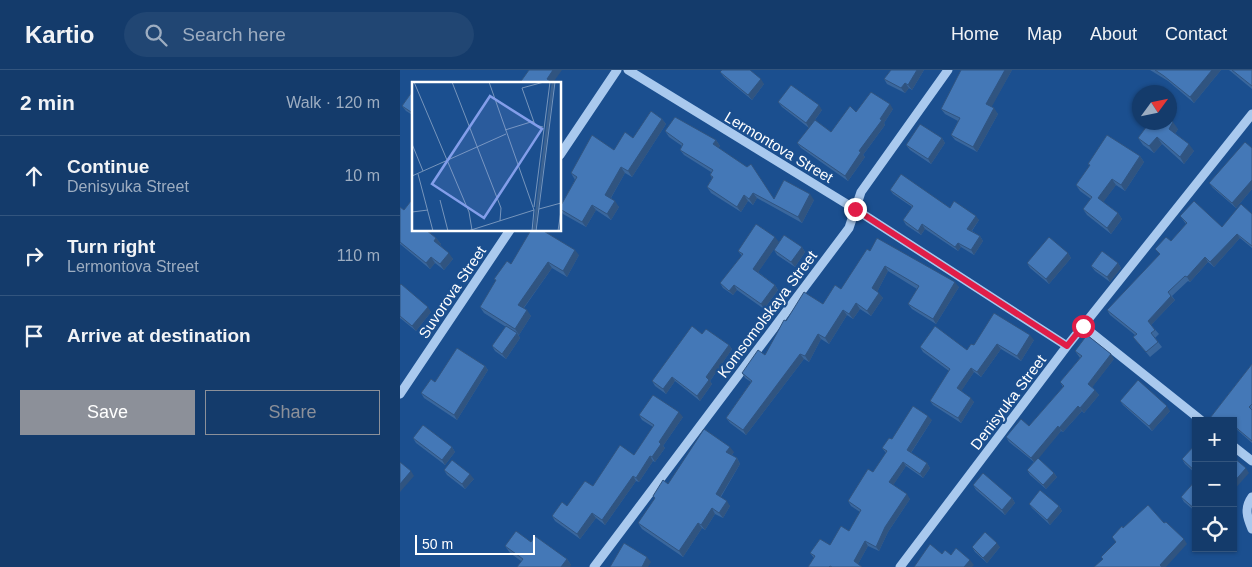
<!DOCTYPE html>
<html lang="en">
<head>
<meta charset="utf-8">
<style>
	body { margin:0; font-family:Arial,sans-serif; background:#214673; color:#f1f3f6 }
	.controls { position:absolute; right:15px; bottom:15px; display:grid; overflow:hidden; border-radius:0px; box-shadow:0 1px 4px #0004 }
	.controls button { width:45px; height:45px; display:grid; place-items:center; padding:0; border:0; border-bottom:1px solid #33557e; background:#143b6b; color:#f1f3f6; font:25px sans-serif }
	.compass { position:absolute; left:732px; top:15px; width:45px; height:45px; border-radius:50%; background:#143b6b; box-shadow:0 1px 4px #0004; rotate:57deg }
	.scale { position:absolute; left:15px; bottom:12px; width:120px; box-sizing:border-box; padding-left:5px; border:2px solid #fff; border-top:0; font-size:14px; line-height:18px; white-space:nowrap; color:#fff; -webkit-text-stroke:4px #1b4f8f; paint-order:stroke }
	.stop { position:absolute; width:15px; height:15px; margin:-11px; border:4px solid #e11d48; border-radius:50%; background:#fff }
	.stop.end { background:#e11d48; border-color:#fff; box-shadow:0 1px 5px #0008 }
	.list { margin:0; padding:0; list-style:none }
	h2 { display:flex; justify-content:space-between; align-items:center; height:65px; margin:0; padding:0 20px; font-size:21px }
	h2 small { font-size:16px; font-weight:400; color:#9dadc1 }
	.list li { display:grid; grid-template-columns:32px 1fr auto; gap:15px; align-items:center; box-sizing:border-box; height:80px; padding:0 20px; border-top:1px solid #33557e }
	.list b { display:block; font-size:19px; white-space:nowrap }
	.list p { margin:0; font-size:16px; white-space:nowrap; color:#9dadc1 }
	.list em { font-size:16px; font-style:normal; color:#9dadc1 }
	.actions { display:flex; gap:10px; padding:15px 20px }
	.actions a { flex:1; padding:11px 0; border:1px solid #8c9099; border-radius:0px; text-align:center; font-size:18px; color:#8c9099 }
	.actions .main { background:#8c9099; color:#fff }
	.icon { flex:none; width:28px; height:28px; fill:none; stroke:currentColor; stroke-width:2; stroke-linecap:round; stroke-linejoin:round }
	.map { position:relative; flex:none; width:852px; height:497px; overflow:hidden }
	header { display:flex; align-items:center; gap:30px; box-sizing:border-box; height:70px; padding:0 25px; background:#143b6b; border-bottom:1px solid #33557e }
	header strong { font-size:24px }
	nav { display:flex; gap:28px; margin-inline-start:auto; font-size:18px }
	.search { width:350px; height:45px; background:#214673; display:flex; align-items:center; gap:12px; box-sizing:border-box; padding:0 18px; border-radius:28px; color:#9dadc1; font-size:19px }
	main { display:flex }
	aside { flex:1; background:#143b6b }
	.map>svg:first-child { display:block }
	.lines { fill:none; stroke-linecap:round; stroke-linejoin:round }
	.minor { stroke:#a9c9ee; stroke-width:9 }
	.wall { fill:#3a679d }
	.shaded-wall { fill:#305480 }
	.building { fill:#4478b7; stroke:#305480 }
	.route { stroke:#e11d48; stroke-width:6 }
	.labels { text-anchor:middle; dominant-baseline:central; stroke-width:4.5; stroke-linejoin:round; paint-order:stroke }
	.street-label { font-size:15px; fill:#fff; stroke:#1b4f8f }
	.inset-river { fill:none; stroke:#3c6290; stroke-width:2.5 }
	.inset-road { fill:none; stroke:#7695bc; stroke-width:1 }
	.view { fill:#839eea; fill-opacity:0.15; stroke:#839eea; stroke-width:2.5 }
	.inset-edge { fill:none; stroke:#fff; stroke-width:2.5 }
</style>
</head>
<body>
<header>
<strong>Kartio</strong>
<div class="search"><svg class="icon" aria-label="search" viewBox="0 0 24 24"><circle cx="10" cy="10" r="6"/><path d="M15 15l6 6"/></svg>Search here</div>
<nav><a>Home</a><a>Map</a><a>About</a><a>Contact</a></nav>
</header>
<main>
<aside>
<h2>2 min<small>Walk · 120 m</small></h2>
<ul class="list">
<li><svg class="icon" aria-label="ahead" viewBox="0 0 24 24"><path d="M12 20V5M6 11l6-6 6 6"/></svg><div><b>Continue</b><p>Denisyuka Street</p></div><em>10 m</em></li>
<li><svg class="icon" aria-label="right" viewBox="0 0 24 24"><path d="M7 20v-9h11M14 6l5 5-5 5"/></svg><div><b>Turn right</b><p>Lermontova Street</p></div><em>110 m</em></li>
<li><svg class="icon" aria-label="arrive" viewBox="0 0 24 24"><path d="M6 21V4h12l-3 4 3 4H6"/></svg><div><b>Arrive at destination</b></div></li>
</ul>
<div class="actions"><a class="main">Save</a><a>Share</a></div>
</aside>
<div class="map">
<svg width="852" height="497" viewBox="0 0 852 497">
	<rect width="100%" height="100%" fill="#1b4f8f"/>
	<g class="lines">
		<path class="minor" d="M228,0L455,139L667,276
			M160,85L217,0
			M683,256L802,351
			M0,324L110,160
			M833,376L852,391
			M852,427C844,438 847,447 852,459
			M194,497L449,158L461,122L548,0
			M500,497L667,276L852,44"/>
	</g>
	<path class="wall" d="M491,0H524L512,20L509,18L505,23L487,14L484,9Z
		M612,0L591,37L598,44L577,82L555,70L551,65L558,51L545,44L541,39Z
		M750,0H821L794,33L768,11Z
		M829,0H852V19Z
		M320,2L364,14L352,30L324,7Z
		M14,19V46L6,41L2,36Z
		M378,32L422,40L415,50L431,62L456,42L493,39L484,53L485,55L463,85L465,87L448,111L401,78L397,73L409,58L382,37Z
		M262,49L266,54L232,107L225,103L211,128L219,137L211,150L196,140L186,157L163,144L160,140V137L175,110L171,103L214,80Z
		M778,59L775,64L794,81L784,94L762,74L754,83L743,75L738,68Z
		M265,61L316,70L320,76L318,78L374,129L414,130L402,153L357,128L353,135L348,131L341,142L311,123L307,117L312,108L310,105L311,102L284,85L280,80L282,76L269,67Z
		M542,68L545,73L531,94L510,80L506,75Z
		M852,78V119L836,138L813,118L809,113Z
		M740,86L744,92L725,121L716,115L703,132L718,143L722,149L711,164L687,145L683,139L691,129L680,121L676,115L690,96L688,94Z
		M490,120L550,138L579,150L572,161L580,166L583,171L574,185L561,177L558,181L525,159L521,165L506,155L503,150L512,137L493,124Z
		M0,137L36,168L41,174L40,175L53,189L44,200L35,193L30,199L0,174Z
		M852,144V178L840,168L814,197L808,192L790,212L788,211L772,226L775,230L751,255L759,264L755,268L762,277L750,287L733,267L735,265L710,245L707,240L760,184L755,179L771,171L786,154L780,146L822,157Z
		M379,172L358,202L375,215L378,220L364,239L337,220L333,225L323,218L320,213L342,186L338,181Z
		M402,177L405,182L395,197L377,185L374,180Z
		M470,181L559,217L536,254L512,239L508,234L517,219L488,201L477,222L483,228L471,246L460,239L453,249L447,245L429,274L421,269L409,292L404,289L346,365L330,353L326,348L351,312L345,308L342,303L365,285L386,251L423,234L441,219Z
		M668,183L671,188L649,214L630,198L627,193Z
		M179,185L167,207L152,198L124,238L131,246L119,265L118,264L120,268L106,289L95,281L92,276L106,257L84,243L80,237L96,211L94,209L111,194Z
		M718,193L721,198L710,212L695,201L691,196Z
		M0,215L31,242L16,261L0,248Z
		M302,264L329,275L332,279L310,311L312,314L300,331L275,311L266,324L255,316L252,311Z
		M634,270L621,291L601,279L581,307L574,302L561,321L574,332L561,353L533,335L530,331L549,301L523,282L520,277L567,280L574,275Z
		M675,281L714,289L692,317L699,325L684,343L682,341L663,362L661,361L638,388L654,403L657,407L646,419L630,405L627,400L634,392L609,372L606,367L629,356L663,317L660,312L680,288Z
		M852,294V373L835,358L833,361V351H812L810,348Z
		M85,296L88,300L57,350L24,328L21,323L35,312Z
		M720,331L770,341L752,361L723,335Z
		M239,345L283,347L263,376L265,378L255,392L253,391L239,412L236,411L205,455L196,448L180,469L155,451L152,446L167,436L193,416L234,385L253,357L242,350Z
		M532,350L511,383L527,393L530,398L523,408L506,396L493,415L510,429L488,462L479,481L468,476L458,494L462,497H408L414,488L410,483L430,475L449,461L460,442L451,436L448,431L473,402L486,383L482,378L492,369Z
		M13,368L52,377L55,382L45,395L16,373Z
		M796,375V404L785,394L782,389Z
		M334,382L332,385L337,388L340,394L321,427L330,436L323,448L315,444L305,460L302,458L283,487L242,459L238,453L255,429L253,426L268,414Z
		M44,400L74,409L65,419L47,405Z
		M796,410V442L784,432L781,427Z
		M573,415L612,428L615,433L605,445L576,420Z
		M629,434L659,436L662,441L650,455L632,438Z
		M131,472L167,489L171,495L121,491L110,483L105,476Z
		M572,477H600L587,493L575,482Z"/>
	<path class="shaded-wall" d="M153,0H162L152,14L147,9Z
		M517,0H524L512,20L508,15Z
		M605,0H612L590,40L586,34Z
		M812,0H821L794,33L790,27Z
		M361,9L364,14L352,30L348,25Z
		M505,13L509,18L505,23L501,18Z
		M490,34L493,39L484,53L485,55L463,85L465,87L448,111L445,106L459,81Z
		M419,35L422,40L409,58L406,53Z
		M594,38L598,44L577,82L573,77Z
		M262,49L266,54L232,107L228,101Z
		M773,52L778,59L774,66L769,59Z
		M757,67L762,74L754,83L749,76Z
		M542,68L545,73L531,94L528,89Z
		M316,70L320,76L317,80L313,74Z
		M789,74L794,81L784,94L780,87Z
		M740,86L744,92L725,121L721,115Z
		M221,97L225,103L209,131L205,125Z
		M712,109L716,115L702,134L698,128Z
		M852,110V119L836,138L832,133Z
		M353,123L357,128L353,135L349,129Z
		M410,124L414,130L402,153L398,147Z
		M344,125L348,131L341,142L337,137Z
		M215,131L219,137L211,150L207,144Z
		M192,135L196,140L186,157L182,152Z
		M718,143L722,149L711,164L707,158Z
		M576,146L579,150L570,163L567,159Z
		M522,154L525,159L521,165L518,161Z
		M26,160H33L29,165Z
		M837,164L840,168L814,197L810,192Z
		M580,166L583,171L574,185L571,180Z
		M375,167L379,172L357,204L353,199Z
		M36,168L41,174L39,177L34,171Z
		M558,173L561,177L558,181L555,177Z
		M402,177L405,182L395,197L391,192Z
		M175,180L179,185L167,207L163,201Z
		M49,183L53,189L44,200L40,194Z
		M668,183L671,188L649,214L646,209Z
		M31,187L35,193L30,199L26,193Z
		M805,187L808,192L790,212L787,207Z
		M148,192L152,198L122,240L118,235Z
		M718,193L721,198L710,212L707,207Z
		M485,196L488,201L476,224L472,218Z
		M555,212L559,217L536,254L533,249Z
		M334,215L337,220L333,225L329,221Z
		M375,215L378,220L364,239L361,234Z
		M479,223L483,228L471,246L467,241Z
		M771,226L775,230L751,255L748,251Z
		M456,233L460,239L453,249L449,244Z
		M28,237L31,242L16,261L12,256Z
		M127,240L131,246L119,265L115,259Z
		M443,240L447,245L429,274L425,268Z
		M117,263L120,268L106,289L102,284Z
		M418,264L421,269L409,292L405,286Z
		M630,265L634,270L621,291L617,286Z
		M597,274L601,279L581,307L577,302Z
		M329,275L332,279L310,311L312,314L300,331L297,326L306,307Z
		M400,284L404,289L346,365L343,360Z
		M711,284L714,289L691,319L688,314Z
		M85,296L88,300L57,350L54,345Z
		M571,298L574,302L560,323L557,318Z
		M272,307L275,311L266,324L263,319Z
		M695,320L699,325L684,343L680,338Z
		M571,328L574,332L561,353L558,348Z
		M678,336L682,341L663,362L659,358Z
		M767,336L770,341L752,361L749,356Z
		M279,342L283,347L263,376L265,378L255,392L252,387L259,372Z
		M528,346L532,350L510,384L507,380Z
		M658,356L661,361L635,393L631,388Z
		M52,377L55,382L45,395L42,390Z
		M330,377L334,382L330,387L326,382Z
		M250,386L253,391L239,412L236,408Z
		M337,388L340,394L319,429L316,424Z
		M503,392L506,396L492,417L489,412Z
		M527,393L530,398L523,408L520,404Z
		M846,398L849,403L833,421V413Z
		M11,401L14,406L0,422V414Z
		M654,403L657,407L646,419L643,415Z
		M70,404L74,409L65,419L62,414Z
		M233,406L236,411L205,455L202,450Z
		M507,424L510,429L488,462L479,481L476,477L485,457Z
		M612,428L615,433L605,445L602,440Z
		M327,431L330,436L323,448L319,443Z
		M659,436L662,441L650,455L647,450Z
		M312,438L315,444L305,460L301,455Z
		M192,443L196,448L180,469L177,464Z
		M298,453L302,458L283,487L279,481Z
		M784,469L787,474L766,497H761L760,495Z
		M465,471L468,476L457,496L454,491Z
		M597,473L600,477L587,493L583,488Z
		M247,487L251,492L248,497H242Z
		M167,489L171,495L170,497H161Z
		M570,490L574,495L572,497H564Z"/>
	<path class="building" d="M129,0H153L147,9L155,14H119Z
		M322,0H350L361,9L348,25L320,2Z
		M491,0H517L508,15L505,13L501,18L484,9Z
		M561,0H605L586,34L594,38L573,77L551,65L560,48L541,39Z
		M755,0H812L790,27L764,6Z
		M832,0H852V16Z
		M391,15L419,35L406,53L378,32Z
		M14,19V44L2,36Z
		M471,22L490,34L480,49L482,50L459,81L461,82L445,106L397,73L415,50L431,62L450,36L456,42Z
		M251,41L262,49L228,101L221,97L205,125L215,131L207,144L192,135L182,152L160,139V137L177,107L171,103L192,65L214,80L225,62L233,68Z
		M275,47L316,70L313,74L347,97L351,94L374,129L384,110L410,124L398,147L353,123L349,129L344,125L337,137L307,117L313,107L310,105L313,100L280,80L283,74L265,61Z
		M770,50L773,52L769,59L789,74L780,87L757,67L749,76L738,68L750,52H770Z
		M520,54L542,68L528,89L506,75Z
		M707,65L740,86L721,115L712,109L698,128L718,143L707,158L683,139L692,127L676,115L690,95L688,94Z
		M845,72L852,78V110L832,133L809,113Z
		M501,104L550,138L554,131L576,146L567,159L580,166L571,180L558,173L555,177L522,154L518,161L503,150L513,136L490,120Z
		M14,127V160H26L36,168L34,171L49,183L40,194L31,187L26,193L0,172V137L4,140Z
		M794,131L822,157L841,134L852,144V176L837,164L810,192L805,187L787,207L785,206L768,222L771,226L748,251L755,260L751,263L758,272L746,282L733,267L737,264L707,240L760,184L755,179L766,167L771,171L787,153L780,146Z
		M356,154L375,167L353,199L375,215L361,234L334,215L329,221L320,213L343,184L338,181Z
		M131,160H142L175,180L163,201L148,192L118,235L127,240L115,259L80,237L96,210L94,209L107,191L111,194Z
		M384,165L402,177L391,192L374,180Z
		M649,167L668,183L646,209L627,193Z
		M477,168L555,212L533,249L508,234L519,216L485,196L472,218L479,223L467,241L456,233L449,244L443,240L425,268L418,264L405,286L400,284L343,360L326,348L352,311L342,303L358,280L365,285L384,250L386,251L404,222L423,234L435,215L441,219L467,179L470,181Z
		M702,181L718,193L707,207L691,196Z
		M1,214L28,237L12,256L0,246V215Z
		M594,243L630,265L617,286L597,274L577,302L571,298L557,318L571,328L558,348L530,331L550,299L520,277L535,256L567,280L571,274L574,275Z
		M106,256L117,263L102,284L92,276Z
		M292,256L302,264L306,259L329,275L306,307L309,310L297,326L272,307L263,319L252,311Z
		M687,265L711,284L688,314L695,320L680,338L678,336L659,358L658,356L631,388L606,367L621,349L629,356L664,316L660,312L682,286L675,281Z
		M57,278L85,296L54,345L21,323L31,309L35,312Z
		M852,294V334L849,337L852,340V371L833,355V351H813L810,348Z
		M738,310L767,336L749,356L720,331Z
		M253,325L279,342L259,372L261,374L252,387L250,386L236,408L233,406L202,450L192,443L177,464L152,446L162,432L167,436L185,411L193,416L220,375L234,385L254,355L239,345Z
		M513,336L528,346L507,380L527,393L520,404L503,392L489,412L507,424L485,457L476,477L465,471L454,491L462,497H432L430,496L429,497H408L415,486L410,483L420,469L430,475L441,456L449,461L461,440L448,431L468,399L473,402L487,381L482,378L489,368L492,369Z
		M23,355L52,377L42,390L13,368Z
		M304,359L330,377L326,382L337,388L316,424L327,431L319,443L312,438L301,455L298,453L279,481L238,453L255,428L253,426L263,410L268,414Z
		M795,375H796V402L782,389Z
		M833,387L846,398L833,413Z
		M638,388L654,403L643,415L627,400Z
		M52,390L70,404L62,414L44,400Z
		M0,392L11,401L0,414Z
		M583,403L612,428L602,440L573,415Z
		M796,410V440L781,427Z
		M640,420L659,436L647,450L629,434Z
		M748,435L764,453L766,452L784,469L760,495L762,497H694L703,489L701,487L716,472L712,467L722,456L723,458Z
		M116,461L131,472L135,466L167,489L161,497H117L123,489L105,476Z
		M585,462L597,473L583,488L572,477Z
		M224,473L247,487L242,497H210Z
		M530,474L542,484L545,480L551,485L556,478L570,490L564,497H514Z"/>
	<g class="lines">
		<path class="route" d="M455,139L667,276L683,256"/>
	</g>
	<g class="labels">
		<g class="street-label">
			<text transform="translate(379 77) rotate(31)">Lermontova Street</text>
			<text transform="translate(52 222) rotate(-56)">Suvorova Street</text>
			<text transform="translate(367 244) rotate(-53)">Komsomolskaya Street</text>
			<text transform="translate(608 332) rotate(-53)">Denisyuka Street</text>
		</g>
	</g>
	<g transform="translate(12 12)">
		<rect width="149" height="149" fill="#1b4f8f"/>
		<path class="inset-river" d="M122,149L141,0"/>
		<path class="inset-road" d="M2,0L57,130L60,148M40,0L89,126L88,139M77,0L122,128L120,149M131,45L123,43L110,6L132,0M93,48L122,39M0,62L11,89M6,92L21,149M0,94L94,52M28,118L36,149M122,125L138,0M127,127L149,121M0,130L16,128M56,149L122,128M124,149L143,0M146,149L149,129"/>
		<path class="view" d="M78,14L130,47L72,136L20,102Z"/>
		<rect width="149" height="149" class="inset-edge"/>
	</g>
</svg>
<div class="controls">
<button>+</button>
<button>−</button>
<button><svg class="icon" aria-label="locate" viewBox="0 0 24 24"><circle cx="12" cy="12" r="6"/><path d="M12 2v4M12 18v4M2 12h4M18 12h4"/></svg></button>
</div>
<svg class="compass" viewBox="-18 -18 36 36"><path d="M0-13l5 13h-10z" fill="#e53935"/><path d="M0 13l5-13h-10z" fill="#9dadc1"/></svg>
<div class="scale">50 m</div>
<div class="stop" style="left:683px;top:256px"></div>
<div class="stop end" style="left:455px;top:139px"></div>
</div>
</main>
</body>
</html>
